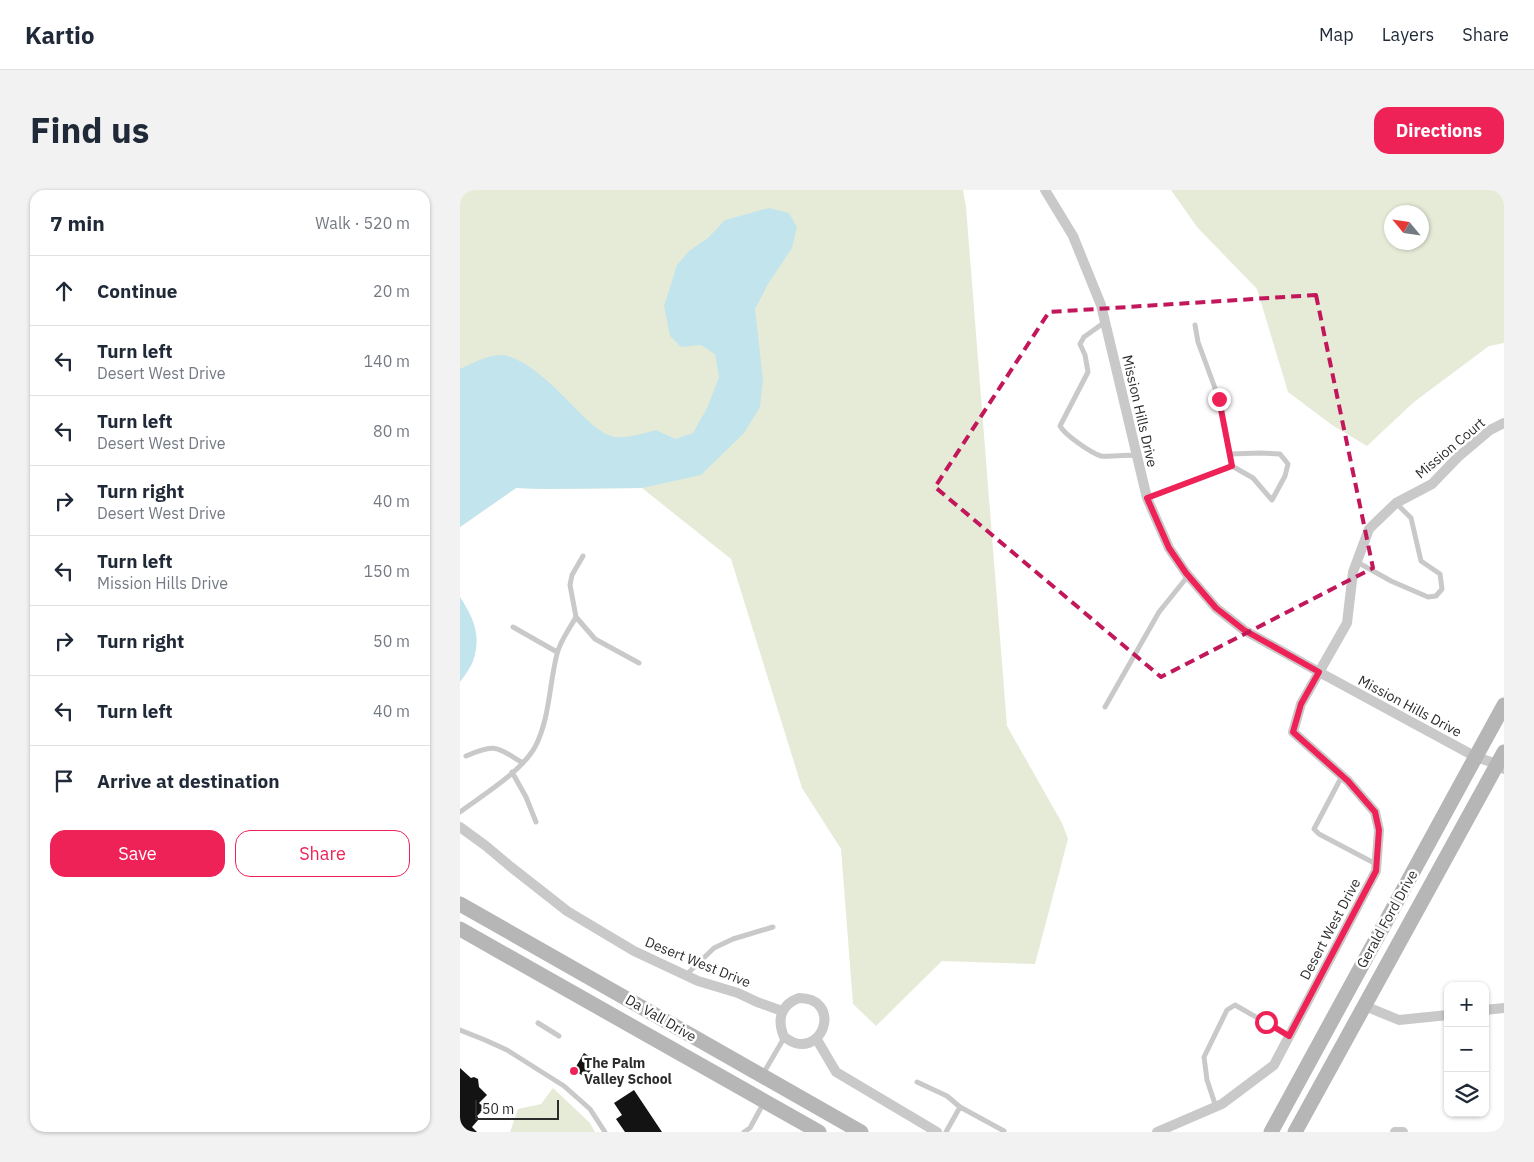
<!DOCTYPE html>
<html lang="en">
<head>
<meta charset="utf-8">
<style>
	body { margin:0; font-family:"IBM Plex Sans",sans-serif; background:#f2f2f3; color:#1f2937 }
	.controls { position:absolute; right:15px; bottom:15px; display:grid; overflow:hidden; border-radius:10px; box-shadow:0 1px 4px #0004 }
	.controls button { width:45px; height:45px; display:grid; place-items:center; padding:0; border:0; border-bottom:1px solid #e0e1e3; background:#fff; color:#1f2937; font:25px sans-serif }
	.compass { position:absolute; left:924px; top:15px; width:45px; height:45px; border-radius:50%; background:#fff; box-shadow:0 1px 4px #0004; rotate:299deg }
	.scale { position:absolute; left:15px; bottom:12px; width:84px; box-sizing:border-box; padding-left:5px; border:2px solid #2c2c2c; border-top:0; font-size:14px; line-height:18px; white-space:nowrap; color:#2c2c2c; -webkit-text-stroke:4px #fff; paint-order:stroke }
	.stop { position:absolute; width:15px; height:15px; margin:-11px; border:4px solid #ef2258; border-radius:50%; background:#fff }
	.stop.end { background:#ef2258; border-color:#fff; box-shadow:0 1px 5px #0008 }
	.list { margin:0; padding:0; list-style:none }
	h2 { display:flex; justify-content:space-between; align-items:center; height:65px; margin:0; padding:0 20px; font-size:21px }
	h2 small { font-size:16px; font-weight:400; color:#747a83 }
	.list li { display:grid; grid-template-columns:32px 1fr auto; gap:15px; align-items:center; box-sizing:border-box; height:70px; padding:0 20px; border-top:1px solid #e0e1e3 }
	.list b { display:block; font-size:19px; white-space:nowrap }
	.list p { margin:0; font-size:16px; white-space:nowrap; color:#747a83 }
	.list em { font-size:16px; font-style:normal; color:#747a83 }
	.actions { display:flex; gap:10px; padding:15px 20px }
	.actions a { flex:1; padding:11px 0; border:1px solid #ef2258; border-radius:15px; text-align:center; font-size:18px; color:#ef2258 }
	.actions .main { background:#ef2258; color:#fff }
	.icon { flex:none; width:28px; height:28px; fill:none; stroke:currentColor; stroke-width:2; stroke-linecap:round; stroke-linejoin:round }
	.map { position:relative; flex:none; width:1044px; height:942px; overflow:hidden; border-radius:15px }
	header { display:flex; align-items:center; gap:30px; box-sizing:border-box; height:70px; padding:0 25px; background:#fff; border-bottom:1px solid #e0e1e3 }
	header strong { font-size:24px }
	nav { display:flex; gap:28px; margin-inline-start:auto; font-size:18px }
	.intro { display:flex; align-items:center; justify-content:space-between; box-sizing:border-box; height:120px; padding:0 30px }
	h1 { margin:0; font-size:35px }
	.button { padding:12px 22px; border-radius:15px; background:#ef2258; color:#fff; font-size:18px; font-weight:700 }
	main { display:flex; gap:30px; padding:0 30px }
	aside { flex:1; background:#fff; border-radius:15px; box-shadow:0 1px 4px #0004 }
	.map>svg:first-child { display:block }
	.green { fill:#e6ebd8; fill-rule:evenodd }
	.water { fill:#c2e4ec }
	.building { fill:#131313 }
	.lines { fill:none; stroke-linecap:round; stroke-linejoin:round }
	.service { stroke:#c9c9c9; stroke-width:5 }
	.minor { stroke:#c9c9c9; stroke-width:10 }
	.secondary { stroke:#b6b6b6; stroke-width:15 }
	.route { stroke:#ef2258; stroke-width:6 }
	.marked { fill:none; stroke:#c2185b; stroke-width:4; stroke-dasharray:10 6; stroke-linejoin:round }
	.poi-dot { fill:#ef2258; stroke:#fff; stroke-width:2 }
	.labels { text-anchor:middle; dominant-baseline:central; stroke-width:5; stroke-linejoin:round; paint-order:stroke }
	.street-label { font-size:14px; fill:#2c2c2c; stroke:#fff }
	.poi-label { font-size:14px; font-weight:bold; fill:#2c2c2c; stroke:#fff; text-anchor:start }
</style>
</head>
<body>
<header>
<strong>Kartio</strong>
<nav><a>Map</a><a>Layers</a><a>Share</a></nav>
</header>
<div class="intro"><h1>Find us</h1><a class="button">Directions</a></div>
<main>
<aside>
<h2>7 min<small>Walk · 520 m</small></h2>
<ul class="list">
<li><svg class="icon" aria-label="ahead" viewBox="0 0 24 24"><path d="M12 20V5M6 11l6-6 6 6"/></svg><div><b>Continue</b></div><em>20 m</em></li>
<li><svg class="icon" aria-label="left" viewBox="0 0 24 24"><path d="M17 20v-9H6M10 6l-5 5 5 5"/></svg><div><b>Turn left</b><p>Desert West Drive</p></div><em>140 m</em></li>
<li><svg class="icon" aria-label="left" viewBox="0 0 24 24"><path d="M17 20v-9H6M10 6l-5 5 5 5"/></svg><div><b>Turn left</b><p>Desert West Drive</p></div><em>80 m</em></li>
<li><svg class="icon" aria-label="right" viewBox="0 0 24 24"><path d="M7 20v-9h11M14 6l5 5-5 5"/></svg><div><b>Turn right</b><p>Desert West Drive</p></div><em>40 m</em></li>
<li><svg class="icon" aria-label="left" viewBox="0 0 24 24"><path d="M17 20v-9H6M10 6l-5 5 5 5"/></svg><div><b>Turn left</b><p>Mission Hills Drive</p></div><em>150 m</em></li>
<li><svg class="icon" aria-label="right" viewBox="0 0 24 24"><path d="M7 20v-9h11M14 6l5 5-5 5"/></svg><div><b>Turn right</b></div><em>50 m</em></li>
<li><svg class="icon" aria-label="left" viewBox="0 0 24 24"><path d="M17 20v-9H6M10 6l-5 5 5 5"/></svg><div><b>Turn left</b></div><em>40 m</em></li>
<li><svg class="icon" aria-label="arrive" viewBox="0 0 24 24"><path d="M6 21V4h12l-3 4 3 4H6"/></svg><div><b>Arrive at destination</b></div></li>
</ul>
<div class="actions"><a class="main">Save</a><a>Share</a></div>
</aside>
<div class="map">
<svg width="1044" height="942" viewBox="0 0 1044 942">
	<rect width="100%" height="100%" fill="#fff"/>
	<path class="green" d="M0,0H503L506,17L547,536L602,633L608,649L575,774L482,771L416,836L393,814L381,659L342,598L271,369L182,298L84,299L56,298L0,337Z
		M711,0H1044V153L1029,156L954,212L907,256L872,235L828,202L797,99L737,37ZM962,22V52H932V22Z
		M93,898L130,933L135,942H50L58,919L81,914Z"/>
	<path class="water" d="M309,18L329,23L337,37L332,58L308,94L295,119L303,190L300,217L284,243L241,285L182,298L84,299L56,298L0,337V179C12,173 26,166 40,165C65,165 101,203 117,220C125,228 140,243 151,246C161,250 186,243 196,240L215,249L233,243L247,218L259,187L255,164L241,155L221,157L210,146L204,116L217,75L229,61L248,48L265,30Z
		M0,407C13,427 21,444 14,468C12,476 5,485 0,492Z"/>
	<path class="building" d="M124,863L136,871L126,888L114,880Z
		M0,878L11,888L14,887L18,889L19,897L27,905L19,913L25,918L17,926L19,929L12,937L17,942H0Z
		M174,900L202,942H165L156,929L162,925L154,913Z"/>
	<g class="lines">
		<path class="service" d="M645,132L624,147L620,154L625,165L628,182L600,236C605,245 631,263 641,266C649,267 667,265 677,265
			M770,264L800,263L820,264L828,274L825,286L812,310L793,288L772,276
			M687,308L772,276L759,209L738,152L735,135
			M123,366L112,385L110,395L116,427L135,449L179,473
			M897,372L931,391L968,407L976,406L982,399L980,384L961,371L951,328L936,313
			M53,437L97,462
			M645,517L699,422L728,386
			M6,566C36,553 36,557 63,573
			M52,582L66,607L76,632
			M882,586L854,639L859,644L916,674
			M0,622C23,605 61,582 75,557C90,528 89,495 97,464C100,451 110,438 116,427
			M226,785L254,758L273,749L313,737
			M78,833L99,846
			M0,840L25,850L47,860L104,896L130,919L145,942
			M303,884L324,848
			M457,892L487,906L500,917L486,942
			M500,917L544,941
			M756,917L747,890L744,867L767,820L775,815L829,846
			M284,942L290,938L303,914"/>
		<path class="minor" d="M585,0L613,46L641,115L687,308L709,358L726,383L756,418L784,440L859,482L1016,567L1037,574L1044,579
			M0,637L26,656L51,677L107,721L174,761L238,791L278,803L297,812L322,821
			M339,808C380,808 366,862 335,853C331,852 328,849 324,847C317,830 320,815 339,808Z
			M905,816L939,830L988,825
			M1025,820L1044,818
			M356,848L376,882L477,942
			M697,942L762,914L814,875L916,681L919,640L915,622L888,591L833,542L841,514L887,433L893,382L909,339L936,313L972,294L998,267L1030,240L1044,233
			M935,942H943"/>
		<path class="secondary" d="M0,714L401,942
			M0,739L359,942
			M811,942L1044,515
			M835,942L1044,562"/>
	</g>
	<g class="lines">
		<path class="route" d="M759,209L772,276L687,308L709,358L726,383L756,418L784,440L859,482L841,514L833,542L888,591L915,622L919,640L916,681L829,846L806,832"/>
	</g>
	<path class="marked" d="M856,105L913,378L701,487L475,297L589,122Z"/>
	<circle class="poi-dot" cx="114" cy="881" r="5"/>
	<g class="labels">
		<g class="street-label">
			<text transform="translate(680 221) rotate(77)">Mission Hills Drive</text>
			<text transform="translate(990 258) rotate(-40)">Mission Court</text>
			<text transform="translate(950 516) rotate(28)">Mission Hills Drive</text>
			<text transform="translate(927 729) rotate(-61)">Gerald Ford Drive</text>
			<text transform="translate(870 739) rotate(-62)">Desert West Drive</text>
			<text transform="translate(238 772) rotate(22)">Desert West Drive</text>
			<text transform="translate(201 828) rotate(30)">Da Vall Drive</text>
		</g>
		<g class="poi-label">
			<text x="124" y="873">The Palm<tspan x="124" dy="16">Valley School</tspan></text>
		</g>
	</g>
</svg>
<div class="controls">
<button>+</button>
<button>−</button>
<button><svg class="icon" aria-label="layers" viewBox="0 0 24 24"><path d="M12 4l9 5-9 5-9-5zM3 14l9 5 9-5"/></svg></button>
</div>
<svg class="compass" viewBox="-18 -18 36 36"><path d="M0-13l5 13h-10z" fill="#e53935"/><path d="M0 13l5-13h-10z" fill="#747a83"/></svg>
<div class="scale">50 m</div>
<div class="stop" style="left:806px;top:832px"></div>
<div class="stop end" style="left:759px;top:209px"></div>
</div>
</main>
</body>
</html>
